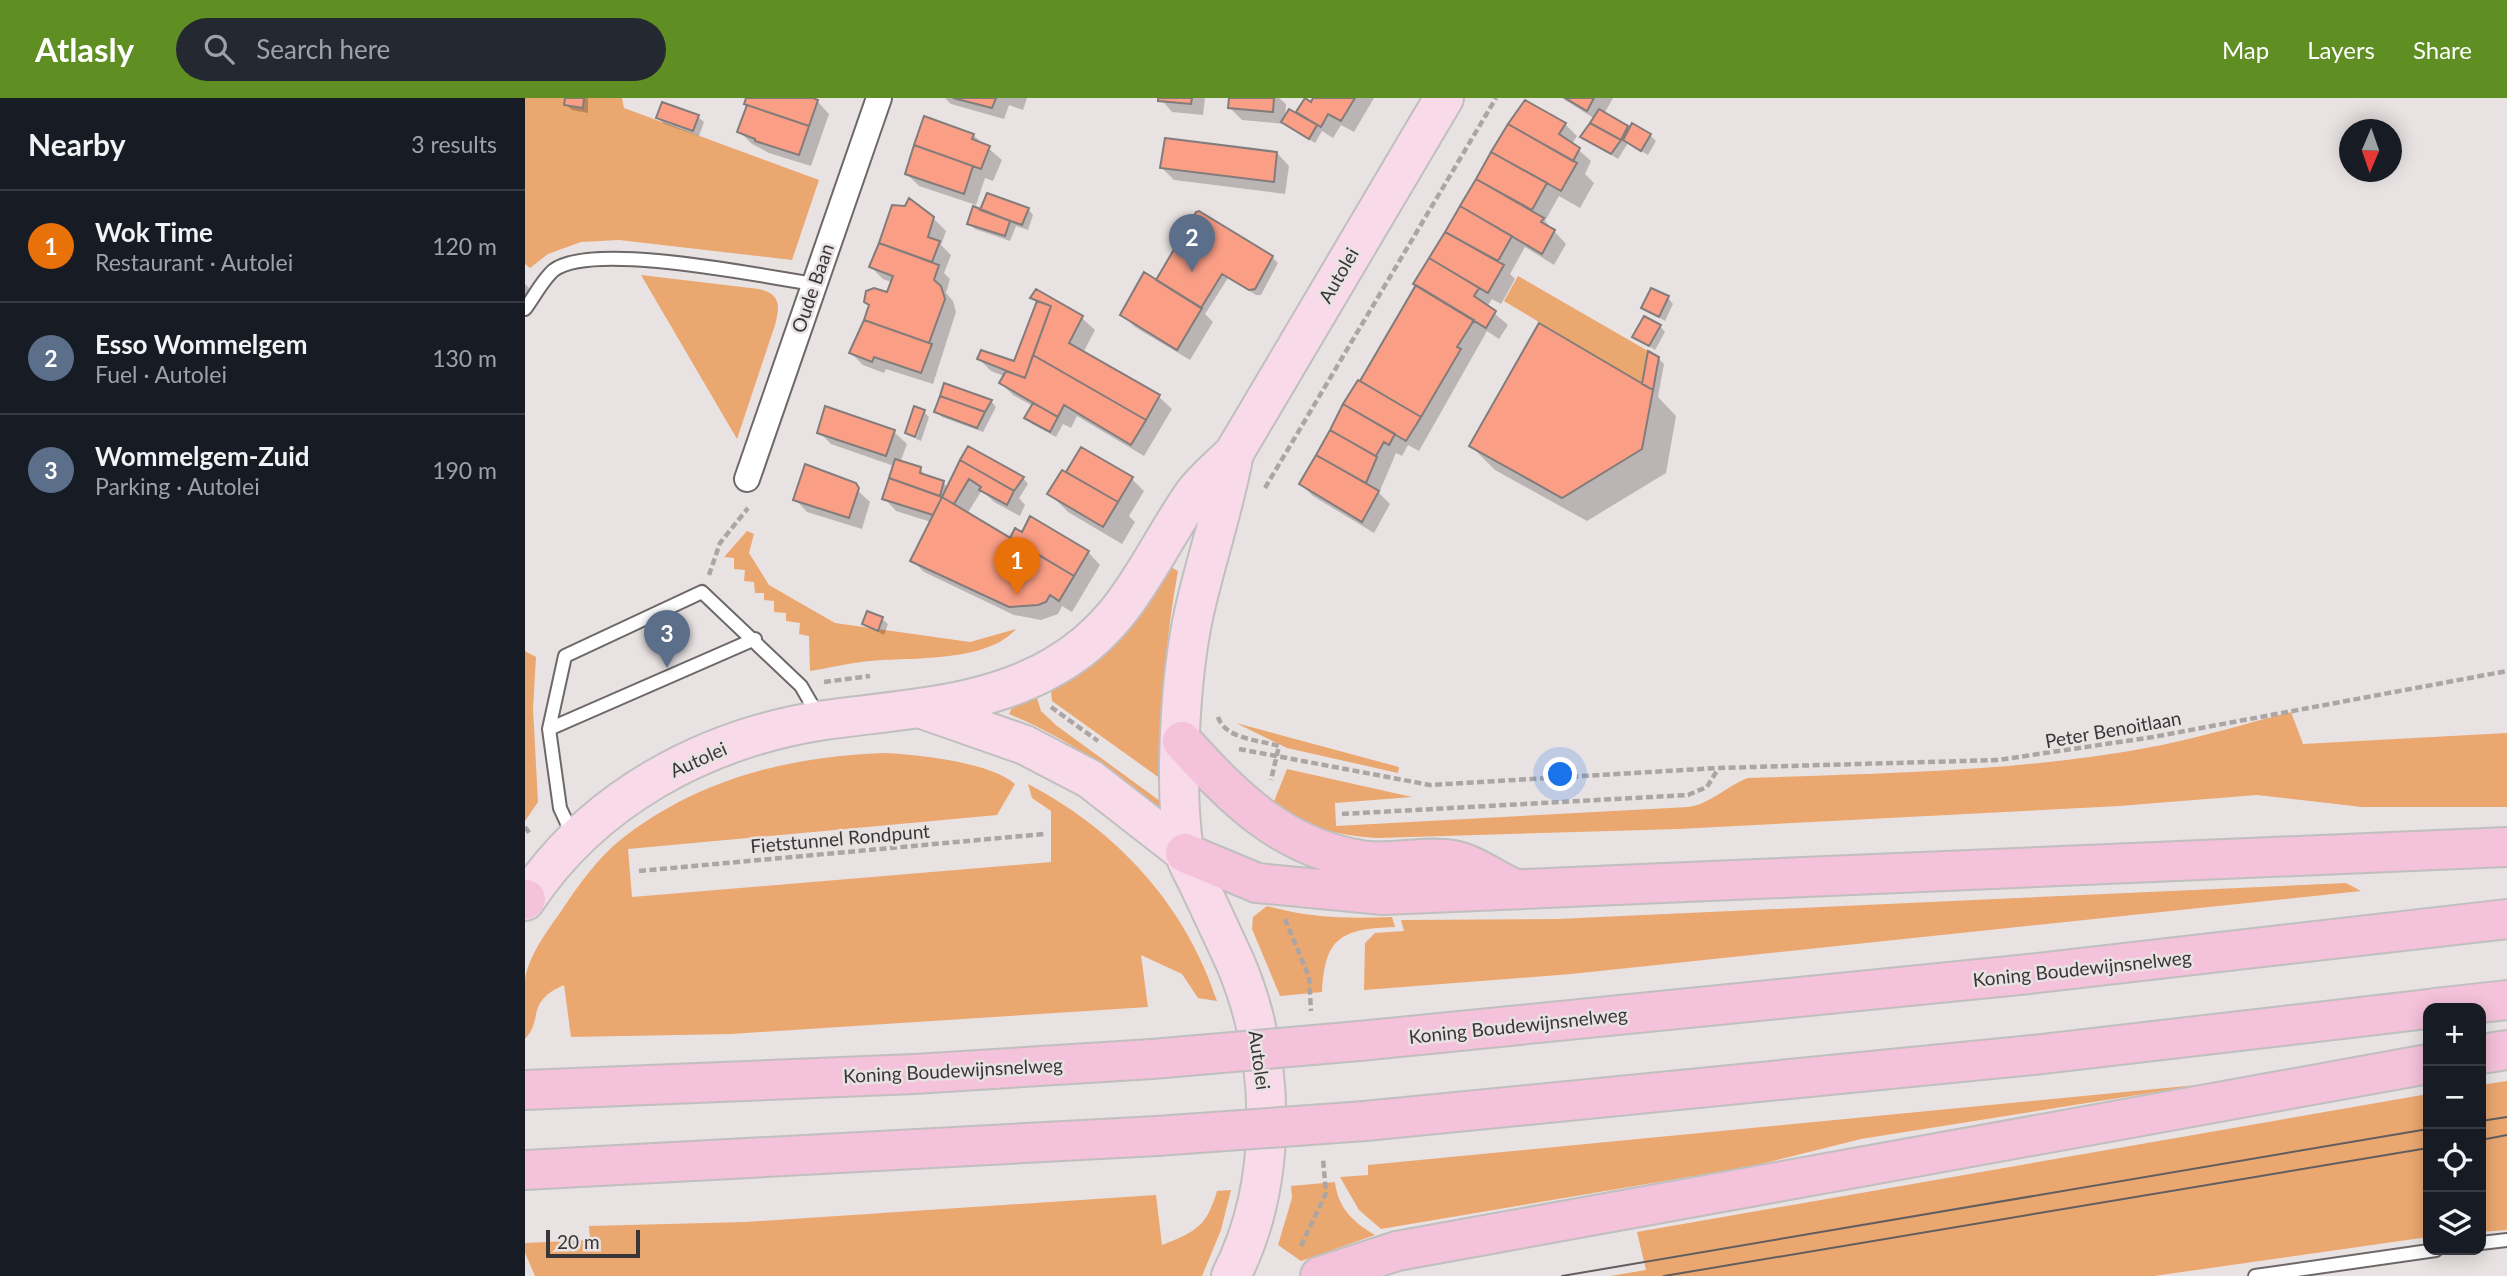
<!DOCTYPE html>
<html lang="en">
<head>
<meta charset="utf-8">
<style>
	body { margin:0; font-family:Lato,sans-serif; background:#242831; color:#f1f3f6 }
	.controls { position:absolute; right:21px; bottom:21px; display:grid; overflow:hidden; border-radius:14px; box-shadow:0 4px 18px #0003 }
	.controls button { width:63px; height:63px; display:grid; place-items:center; padding:0; border:0; border-bottom:2px solid #363941; background:#171b24; color:#f1f3f6; font:35px sans-serif }
	.compass { position:absolute; left:1814px; top:21px; width:63px; height:63px; border-radius:50%; background:#171b24; box-shadow:0 4px 18px #0003; rotate:182deg }
	.scale { position:absolute; left:21px; bottom:18px; width:94px; box-sizing:border-box; padding-left:7px; border:4px solid #393637; border-top:0; font-size:19px; line-height:24px; white-space:nowrap; color:#393637; -webkit-text-stroke:5px #e9e2e2; paint-order:stroke }
	.you { position:absolute; left:1036px; top:677px; width:24px; height:24px; margin:-18px; border:5px solid #fff; border-radius:50%; background:#1a73e8; box-shadow:0 0 0 10px #1a73e833 }
	.badge { display:grid; place-items:center; width:46px; height:46px; border-radius:50%; background:#5f8e22; color:#fff; font-size:23px; font-weight:700 }
	.pin { position:absolute; translate:-50% -58px; filter:drop-shadow(0 2px 4px #0008) }
	.pin::after { content:''; position:absolute; top:37px; width:24px; height:21px; background:inherit; clip-path:polygon(0 0,100% 0,50% 100%) }
	.list { margin:0; padding:0; list-style:none }
	h2 { display:flex; justify-content:space-between; align-items:center; height:91px; margin:0; padding:0 28px; font-size:30px }
	h2 small { font-size:23px; font-weight:400; color:#9ea1a6 }
	.list li { display:grid; grid-template-columns:46px 1fr auto; gap:21px; align-items:center; box-sizing:border-box; height:112px; padding:0 28px; border-top:2px solid #363941 }
	.list b { display:block; font-size:26px; white-space:nowrap }
	.list p { margin:0; font-size:23px; white-space:nowrap; color:#9ea1a6 }
	.list em { font-size:23px; font-style:normal; color:#9ea1a6 }
	.icon { flex:none; width:38px; height:38px; fill:none; stroke:currentColor; stroke-width:2; stroke-linecap:round; stroke-linejoin:round }
	.map { position:relative; flex:none; width:1982px; height:1178px; overflow:hidden }
	header { display:flex; align-items:center; gap:42px; box-sizing:border-box; height:98px; padding:0 35px; background:#5f8e22; color:#fff }
	header strong { font-size:33px }
	nav { display:flex; gap:38px; margin-inline-start:auto; font-size:24px }
	.search { width:490px; height:63px; background:#242831; display:flex; align-items:center; gap:18px; box-sizing:border-box; padding:0 24px; border-radius:38px; color:#9ea1a6; font-size:26px }
	main { display:flex }
	aside { flex:1; background:#171b24 }
	.map>svg:first-child { display:block }
	.green { fill:#eba770 }
	.shadow { fill:#0003 }
	.building { fill:#fa9e86; stroke:#827c7b; stroke-width:2 }
	.lines { fill:none; stroke-linecap:round; stroke-linejoin:round }
	.lane-casing { stroke:#6e6868; stroke-width:16 }
	.street-casing { stroke:#6e6868; stroke-width:28 }
	.primary-casing { stroke:#c0bfbf; stroke-width:42 }
	.highway-casing { stroke:#c0bfbf; stroke-width:42 }
	.path { stroke:#aba5a6; stroke-width:4.5; stroke-dasharray:7 3.5; stroke-linecap:butt }
	.lane { stroke:#fff; stroke-width:12 }
	.street { stroke:#fff; stroke-width:24 }
	.primary { stroke:#f8dae9; stroke-width:38 }
	.highway { stroke:#f4c2da; stroke-width:38 }
	.tram { stroke:#625e5f; stroke-width:2 }
	.highway-bridge-casing { stroke:#c0bfbf; stroke-width:42; stroke-linecap:butt }
	.highway-bridge { stroke:#f4c2da; stroke-width:38 }
	.labels { text-anchor:middle; dominant-baseline:central; stroke-width:5; stroke-linejoin:round; paint-order:stroke }
	.street-label { font-size:19px; fill:#393637; stroke:#e9e2e2 }
</style>
</head>
<body>
<header>
<strong>Atlasly</strong>
<div class="search"><svg class="icon" aria-label="search" viewBox="0 0 24 24"><circle cx="10" cy="10" r="6"/><path d="M15 15l6 6"/></svg>Search here</div>
<nav><a>Map</a><a>Layers</a><a>Share</a></nav>
</header>
<main>
<aside>
<h2>Nearby<small>3 results</small></h2>
<ul class="list">
<li><span class="badge" style="background:#e8710a">1</span><div><b>Wok Time</b><p>Restaurant · Autolei</p></div><em>120 m</em></li>
<li><span class="badge" style="background:#5c6f8a">2</span><div><b>Esso Wommelgem</b><p>Fuel · Autolei</p></div><em>130 m</em></li>
<li><span class="badge" style="background:#5c6f8a">3</span><div><b>Wommelgem-Zuid</b><p>Parking · Autolei</p></div><em>190 m</em></li>
</ul>
</aside>
<div class="map">
<svg width="1982" height="1178" viewBox="0 0 1982 1178">
	<rect width="100%" height="100%" fill="#e9e2e2"/>
	<path class="green" d="M0,0H97L99,10L294,82L267,162L94,142L56,144L23,156L5,170L0,166Z
		M116,177L234,191C256,196 255,208 250,227L212,341Z
		M993,178L1123,253L1117,286L979,203Z
		M222,433L229,436L224,455L244,487L310,525L445,544L491,531C461,565 387,559 344,563C324,565 304,570 285,573L284,538L274,536L275,525L261,523V515L249,514V503L239,502V495H230L229,484L219,483L220,472L209,471V460L199,459Z
		M644,468L653,473C640,543 636,610 636,681L527,603L526,593L561,570Z
		M0,553L11,559L8,610L13,704L0,723Z
		M512,600L516,613L532,628L635,703L636,706L633,709C586,671 540,639 484,616L488,608Z
		M1766,614L1778,646L1982,635V709H1837L1732,697L1594,708L1153,731L853,740C806,737 788,730 748,706L762,671L887,699L810,705L811,728L1163,709C1186,706 1201,688 1223,680C1361,675 1500,674 1637,647C1680,638 1723,625 1766,614Z
		M711,625L874,669L873,675L762,650Z
		M361,655C394,657 465,664 490,686L472,717L103,751L107,799L526,764V713L507,700L503,686C592,732 661,808 692,903L673,900L657,876L616,857L623,909L206,936L46,939L39,887C0,904 19,921 0,941C0,922 0,901 0,882C3,858 23,832 37,812C52,789 72,761 94,743C172,681 264,658 361,655Z
		M1821,785L1836,793L1046,876L839,892L840,845L850,835L879,833L876,822L1032,821Z
		M742,808C784,820 823,821 867,819L870,829C816,831 800,839 797,894L755,898L727,831L728,819Z
		M1982,983V1132L1956,1134V987Z
		M1682,986L1336,1041L1228,1068L856,1131L834,1112L815,1079L843,1077V1067Z
		M1903,996V1139L1629,1178H1085L1121,1172L1112,1134Z
		M810,1084C813,1110 828,1124 850,1137L776,1163L753,1147L767,1100L766,1088Z
		M706,1092L696,1132L677,1178H10L0,1155V1145L65,1142L64,1128L220,1124L631,1097L637,1147C672,1133 681,1129 692,1093Z"/>
	<path class="shadow" d="M42,0H63V15L47,12L41,7Z
		M224,0H282L292,3L304,16L286,68L244,55L227,46L214,33Z
		M420,0H502L498,12L484,7L479,21L426,6Z
		M635,0H680L678,17L647,14Z
		M706,0H754L761,6L760,20L780,21L773,14L787,6L790,0H849L829,34L816,27L808,40L797,33L790,45L760,26L717,22L705,10Z
		M1037,0H1088L1079,16L1105,32L1125,37L1131,43L1123,57L1103,45L1093,61L1057,39L1070,21Z
		M173,19L179,24L174,38L139,26L133,20Z
		M1040,26L1052,38L1047,46L1066,63L1060,76L1069,85L1055,110L1034,98L1020,123L1041,146L1029,167L1000,149L985,176L990,181L976,206L967,201L962,209L983,227L974,241L962,233L894,353L883,347L877,358L871,355L854,395L865,406L849,435L788,398L776,386L984,27Z
		M448,37L477,62L468,83L460,80L451,107L394,88L382,76Z
		M752,55L764,68L760,96L649,82L637,70Z
		M368,109L408,120L421,133L416,147L426,157L419,175L425,181L421,195L428,203L431,214L408,286L361,271L359,275L338,267L326,255L345,208L340,204L363,196L368,185L358,181L346,169Z
		M503,111L508,117L503,132L491,128L485,143L450,131L444,125L456,115Z
		M747,159L753,165L736,197H731L703,180L680,216L688,224L665,262L610,229L598,217L632,185Z
		M0,186L8,194L0,205Z
		M512,193L557,220L570,232L558,255L634,299L647,311L619,358L552,318L546,330L538,326L531,339L507,326L502,320L508,308L488,297L476,285L479,278L466,273L454,261L490,265L512,205L507,200Z
		M1143,200L1148,206L1140,223L1118,210Z
		M1135,228L1140,234L1130,252L1109,239Z
		M1133,260L1139,266L1133,299L1151,318L1141,375L1062,423L970,372L946,348L1119,289Z
		M466,303L471,309L458,334L417,319L411,313Z
		M400,315L404,319L396,343L391,341Z
		M294,334H369L382,346L375,365L395,371L400,379L418,384L423,390L437,363L498,380L503,386L494,400L500,407L495,418L469,404L457,392L442,416L486,442L563,454L575,467L547,514L537,508L533,516L516,522L489,517L399,474L387,462L406,424L371,413L359,400L369,368L306,346Z
		M281,368L320,381L345,404L337,431L282,414L270,401Z
		M543,374L607,381L619,393L604,418L610,424L597,446L543,414L525,396L549,379Z
		M357,521L363,526L359,537L339,526Z"/>
	<path class="building" d="M40,0H59L58,10L39,7Z
		M221,0H288L293,2L284,28L219,6Z
		M428,0H471L467,10Z
		M633,0H667L666,6L633,3Z
		M704,0H749L748,14L703,10Z
		M780,0L786,4L788,0H830L816,23L803,16L796,29L771,14Z
		M1040,0H1069L1062,13Z
		M1000,2L1041,25L1034,36L1055,50L1048,63L983,26Z
		M137,4L174,17L168,33L131,20Z
		M222,7L284,28L274,57L230,43V41L212,34Z
		M764,11L792,27L784,41L756,24Z
		M1074,11L1103,28L1096,42L1065,25Z
		M399,18L449,36L447,41L465,48L456,71L389,47Z
		M1065,25L1096,42L1086,56L1055,39Z
		M1107,25L1126,36L1116,53L1098,42Z
		M983,26L1052,65L1036,93L966,54Z
		M640,40L752,54L749,84L635,70Z
		M389,47L448,68L439,96L380,76Z
		M966,54L1022,85L1007,112L951,81Z
		M951,81L1019,120L1016,124L1030,132L1017,156L935,108Z
		M462,95L504,110L497,127L455,112Z
		M384,100L409,119L403,139L415,143L407,164L354,145L367,107L380,108Z
		M448,108L485,123L480,138L442,126Z
		M935,108L987,138L973,163L920,134Z
		M674,113L748,158L730,191L724,192L697,176L676,210L631,182L671,114Z
		M920,134L979,167L963,195L904,160Z
		M354,145L414,167L409,182L416,188L420,201L404,245L339,222L344,207L339,204L341,193L349,190L362,194L368,178L344,169Z
		M904,160L954,190L949,198L971,213L961,230L888,186Z
		M619,174L677,210L652,252L595,217Z
		M891,187L949,222L932,249L936,251L896,319L835,283Z
		M1126,190L1144,198L1134,219L1116,210Z
		M511,191L558,218L544,245L635,297L621,322L508,257L526,208L505,200Z
		M512,203L526,208L500,280L452,261L456,252L489,263Z
		M1119,218L1136,227L1124,248L1107,239Z
		M339,222L407,246L396,275L349,259L347,264L324,255Z
		M1014,225L1128,292L1117,351L1037,400L944,348Z
		M1123,253L1134,259L1128,292L1117,286Z
		M508,257L621,322L606,347L539,307L533,319L474,285L481,273L500,280Z
		M833,282L896,319L881,343L818,306Z
		M419,285L467,302L460,314L415,298Z
		M415,298L460,314L452,330L409,314Z
		M508,305L533,319L525,334L499,320Z
		M818,306L870,336L864,347L859,344L851,358L805,332Z
		M300,308L370,332L361,358L292,335Z
		M389,308L400,312L390,339L380,335Z
		M805,332L852,359L841,385L791,357Z
		M443,348L499,379L489,393L435,362Z
		M556,349L608,379L593,404L541,374Z
		M791,357L854,393L837,424L774,386Z
		M370,361L396,369L395,375L419,383L415,398L364,380Z
		M435,362L489,393L482,407L454,392L456,389L444,381L429,406L417,399Z
		M280,366L331,385L334,390L324,420L268,402Z
		M537,372L593,404L578,429L522,396Z
		M364,380L417,399L408,417L357,401Z
		M417,399L549,478L534,503L525,497L521,504L513,507L484,509L385,463Z
		M505,418L564,453L549,478L485,440L490,430L497,434Z
		M342,513L358,519L353,533L337,526Z"/>
	<g class="lines">
		<g class="lane-casing">
			<path id="lane" d="M0,211C9,199 18,181 29,172C68,143 237,178 288,186
				M24,631L230,541
				M48,738L35,710L24,631L40,558L177,494L276,588L294,619
				M1956,1145L1982,1142
				M1730,1178L1911,1152"/>
		</g>
		<g class="street-casing">
			<path id="street" d="M222,381L354,0"/>
		</g>
		<g class="primary-casing">
			<path id="primary" d="M397,611L500,647L565,681L660,755
				M0,803C67,701 180,640 300,622C377,611 461,609 530,568C603,526 623,462 668,397C679,382 695,369 709,355L919,0
				M706,1178C754,1084 751,960 710,864C698,838 686,812 674,787C669,776 661,764 659,753C649,688 655,579 669,515C681,461 699,410 709,355"/>
		</g>
		<g class="highway-casing">
			<path id="highway" d="M657,643C709,700 756,749 836,762C866,767 898,757 928,762C946,765 969,781 986,789
				M660,755L732,785L858,797L1982,749
				M0,802L1,801
				M1910,910L1982,902
				M834,943L1504,876L1982,821
				M1956,956L1982,952
				M0,992L389,976L627,961
				M840,1023L1508,957L1903,911
				M0,1072L632,1038
				M795,1178L872,1153L1903,966"/>
		</g>
		<path class="path" d="M740,390L971,0
			M184,477L195,445L223,410
			M299,584L345,578
			M526,609L573,643
			M693,619C700,641 734,642 754,648L746,682
			M714,651L905,687L1193,670L1473,662L1628,639L1982,573
			M817,716L1163,697L1182,689L1193,671
			M0,729L6,737
			M114,773L519,736
			M760,821L784,879L786,913
			M776,1148L801,1095L798,1061"/>
		<use href="#lane" class="lane"/>
		<use href="#street" class="street"/>
		<use href="#primary" class="primary"/>
		<use href="#highway" class="highway"/>
		<path class="tram" d="M1956,1023L1982,1019
			M1956,1042L1982,1037
			M1037,1178L1903,1031
			M1139,1178L1903,1050"/>
		<g class="highway-bridge-casing">
			<path id="highway-bridge" d="M627,961L834,943
				M632,1038L840,1023"/>
		</g>
		<use href="#highway-bridge" class="highway-bridge"/>
	</g>
	<g class="labels">
		<g class="street-label">
			<text transform="translate(813 177) rotate(-60)">Autolei</text>
			<text transform="translate(287 190) rotate(-71)">Oude Baan</text>
			<text transform="translate(1588 631) rotate(-10)">Peter Benoitlaan</text>
			<text transform="translate(173 661) rotate(-24)">Autolei</text>
			<text transform="translate(315 740) rotate(-5)">Fietstunnel Rondpunt</text>
			<text transform="translate(1557 870) rotate(-6)">Koning Boudewijnsnelweg</text>
			<text transform="translate(993 927) rotate(-6)">Koning Boudewijnsnelweg</text>
			<text transform="translate(735 962) rotate(82)">Autolei</text>
			<text transform="translate(428 972) rotate(-3)">Koning Boudewijnsnelweg</text>
		</g>
	</g>
</svg>
<div class="controls">
<button>+</button>
<button>−</button>
<button><svg class="icon" aria-label="locate" viewBox="0 0 24 24"><circle cx="12" cy="12" r="6"/><path d="M12 2v4M12 18v4M2 12h4M18 12h4"/></svg></button>
<button><svg class="icon" aria-label="layers" viewBox="0 0 24 24"><path d="M12 4l9 5-9 5-9-5zM3 14l9 5 9-5"/></svg></button>
</div>
<svg class="compass" viewBox="-18 -18 36 36"><path d="M0-13l5 13h-10z" fill="#e53935"/><path d="M0 13l5-13h-10z" fill="#9ea1a6"/></svg>
<div class="scale">20 m</div>
<div class="you"></div>
<div class="pin badge" style="left:492px;top:497px;background:#e8710a">1</div>
<div class="pin badge" style="left:667px;top:174px;background:#5c6f8a">2</div>
<div class="pin badge" style="left:142px;top:570px;background:#5c6f8a">3</div>
</div>
</main>
</body>
</html>
